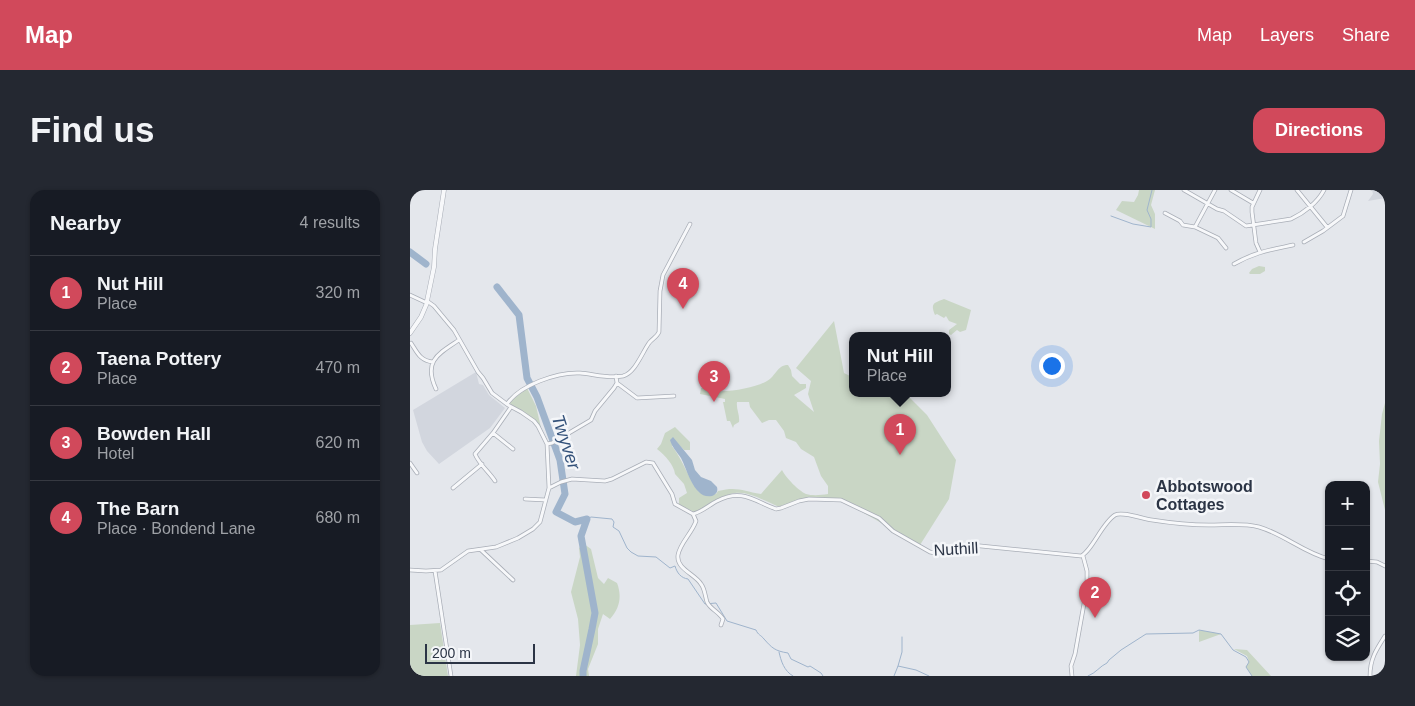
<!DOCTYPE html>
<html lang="en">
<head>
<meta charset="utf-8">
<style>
	body { margin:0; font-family:Helvetica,sans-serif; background:#242831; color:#f1f3f6 }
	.controls { position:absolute; right:15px; bottom:15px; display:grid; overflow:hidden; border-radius:10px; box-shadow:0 1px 4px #0004 }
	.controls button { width:45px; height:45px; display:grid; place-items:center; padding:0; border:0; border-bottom:1px solid #363941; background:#171b24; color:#f1f3f6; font:25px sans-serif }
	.scale { position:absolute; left:15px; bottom:12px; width:110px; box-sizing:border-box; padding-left:5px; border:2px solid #2b3445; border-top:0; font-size:14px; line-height:18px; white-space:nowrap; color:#2b3445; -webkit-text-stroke:4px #f4f6f9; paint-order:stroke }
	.you { position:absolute; left:641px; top:175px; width:18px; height:18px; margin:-12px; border:4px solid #fff; border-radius:50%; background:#1a73e8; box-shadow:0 0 0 8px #1a73e833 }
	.badge { display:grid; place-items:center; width:32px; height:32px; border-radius:50%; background:#d1495b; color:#fff; font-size:16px; font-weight:700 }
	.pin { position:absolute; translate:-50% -41px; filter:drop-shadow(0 1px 2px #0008) }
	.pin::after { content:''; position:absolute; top:26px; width:18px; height:15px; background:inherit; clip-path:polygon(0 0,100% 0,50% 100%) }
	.popup { position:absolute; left:439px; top:142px; width:102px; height:65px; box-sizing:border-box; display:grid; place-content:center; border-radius:10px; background:#171b24; filter:drop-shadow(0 1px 4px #0005); font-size:16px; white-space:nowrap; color:#9ea1a6 }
	.popup b { font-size:19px; color:#f1f3f6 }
	.popup::after { content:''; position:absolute; left:50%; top:100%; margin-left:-10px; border:10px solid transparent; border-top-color:#171b24 }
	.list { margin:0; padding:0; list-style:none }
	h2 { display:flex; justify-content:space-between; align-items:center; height:65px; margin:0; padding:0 20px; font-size:21px }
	h2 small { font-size:16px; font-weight:400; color:#9ea1a6 }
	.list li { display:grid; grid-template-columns:32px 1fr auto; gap:15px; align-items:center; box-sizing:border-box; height:75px; padding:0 20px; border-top:1px solid #363941 }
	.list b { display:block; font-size:19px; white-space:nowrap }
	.list p { margin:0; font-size:16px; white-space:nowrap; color:#9ea1a6 }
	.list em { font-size:16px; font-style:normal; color:#9ea1a6 }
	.icon { flex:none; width:28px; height:28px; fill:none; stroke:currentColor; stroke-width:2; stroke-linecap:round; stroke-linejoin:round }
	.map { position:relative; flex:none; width:975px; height:486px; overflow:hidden; border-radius:15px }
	header { display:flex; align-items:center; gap:30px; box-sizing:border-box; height:70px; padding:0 25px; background:#d1495b; color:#fff }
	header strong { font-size:24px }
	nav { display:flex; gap:28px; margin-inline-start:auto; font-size:18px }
	.intro { display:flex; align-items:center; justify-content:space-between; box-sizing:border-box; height:120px; padding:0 30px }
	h1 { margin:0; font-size:35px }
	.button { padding:12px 22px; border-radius:15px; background:#d1495b; color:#fff; font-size:18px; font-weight:700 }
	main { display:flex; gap:30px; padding:0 30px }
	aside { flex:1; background:#171b24; border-radius:15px; box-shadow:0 1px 4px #0004 }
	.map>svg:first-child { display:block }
	.built { fill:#d2d6de }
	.green { fill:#c9d6c5 }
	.water { fill:#9fb4cc }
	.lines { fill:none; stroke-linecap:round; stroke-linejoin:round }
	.stream { stroke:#9fb4cc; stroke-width:1 }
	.river { stroke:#9fb4cc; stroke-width:7 }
	.minor-casing { stroke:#a9aeb7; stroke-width:4.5 }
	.tertiary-casing { stroke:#a9aeb7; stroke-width:5 }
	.minor { stroke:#f7f8fa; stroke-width:3 }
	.tertiary { stroke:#f7f8fa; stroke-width:4 }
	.poi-dot { fill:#d1495b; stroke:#f4f6f9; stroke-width:2 }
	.labels { text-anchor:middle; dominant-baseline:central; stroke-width:5; stroke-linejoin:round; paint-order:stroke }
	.poi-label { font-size:16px; font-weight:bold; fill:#2b3445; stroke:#f4f6f9; text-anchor:start }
	.street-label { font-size:16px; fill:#2b3445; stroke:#f4f6f9 }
	.water-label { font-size:18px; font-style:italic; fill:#34527a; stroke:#f4f6f9 }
</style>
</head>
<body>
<header>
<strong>Map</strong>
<nav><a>Map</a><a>Layers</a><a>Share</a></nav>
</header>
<div class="intro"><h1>Find us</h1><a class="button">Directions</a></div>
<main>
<aside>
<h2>Nearby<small>4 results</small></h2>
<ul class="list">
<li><span class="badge">1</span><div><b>Nut Hill</b><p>Place</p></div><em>320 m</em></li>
<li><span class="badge">2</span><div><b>Taena Pottery</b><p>Place</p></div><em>470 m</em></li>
<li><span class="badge">3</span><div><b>Bowden Hall</b><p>Hotel</p></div><em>620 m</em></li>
<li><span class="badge">4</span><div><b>The Barn</b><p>Place · Bondend Lane</p></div><em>680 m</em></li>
</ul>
</aside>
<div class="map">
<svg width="975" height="486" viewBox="0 0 975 486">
	<rect width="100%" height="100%" fill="#e4e7ec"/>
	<path class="built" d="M962,0H975V8L958,11L963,4Z
		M66,182L69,194L73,195L79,205L95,218L80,238L29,274L17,261L12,252L3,220Z"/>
	<path class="green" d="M729,0H745L741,15L745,24V39L706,20L712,11L724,12L728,5Z
		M849,76L855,77V81L850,84H840L839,83L842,79Z
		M534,109L561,120L556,140L550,142L547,140L541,145L539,144V140L547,134L539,131L536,126L534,128L527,124L525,125C520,113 524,113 534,109Z
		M424,131L434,183L442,187V204H496L517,225L546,270L539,309L510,355L431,310C417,309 404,306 390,309C382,311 375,317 367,316C356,311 337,301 325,303C317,304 309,309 302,312C296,315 292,320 285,322L269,315V308L277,303L274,294L265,284C264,275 255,265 247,259L251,254L255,243L265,237L280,252V260H274L266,252L262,256C273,270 278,288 289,302L306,304L308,301C327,296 333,301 351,304L372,280C376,288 389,301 396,304C403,306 411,305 418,304V296L411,286L404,267L391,259L386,252L376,248L374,241L366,230H359L352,233L340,217L339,212H327C326,219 330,225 329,232L324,235L323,238L320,231H317L313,212H315V209L290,204L291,198H295C306,206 346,198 357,191C366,186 367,175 378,175L381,180L382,186L390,194H396V198L384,205L404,222L398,204L401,191L386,178Z
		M117,198L126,216L132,242L124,231L97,214Z
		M975,213V320L968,292L970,274L969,251L972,224Z
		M174,354L181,359L188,388L194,394L198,388L207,393C212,406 210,418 200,429L193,424L188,439V454L178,479L179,486H166L170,455L168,429L161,402L170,367L169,358Z
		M30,433L38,486H0V435Z
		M789,440L811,444L789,452Z
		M824,459L837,460L861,486H842L836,477L839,472L837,466Z"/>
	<path class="water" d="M263,247L282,270L285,280L291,287L301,291L307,297C308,301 307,304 302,306C284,310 277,279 271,268C267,262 262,257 260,250Z"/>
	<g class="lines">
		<path class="stream" d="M701,26L723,34L741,37V29L737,20L742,0
			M177,329L181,327L202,329L204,332L203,337L209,341L217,358L221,362L228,366L246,367L260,378L265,376C267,383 271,388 278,389L295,414L306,413L317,431L346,440C348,445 351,445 354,449C362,458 365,461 378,463L381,469L398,477L400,476L411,483L413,486
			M369,462C371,471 374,481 383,486
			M488,476L492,462V447
			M484,486L488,476L506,480L519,486
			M678,486C686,483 690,476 697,473L699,470L711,460L736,444L783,443L789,440L811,444L823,460L836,467L839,472L836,477L842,486"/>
		<path class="river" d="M0,62L16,74
			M87,97L109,125L117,188L127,207L150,270L155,304L146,322L165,332L177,329L171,346L185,423L182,439L173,481V486"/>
		<g class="minor-casing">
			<path id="minor" d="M774,0L807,19L814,21L836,36L881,29C894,23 908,12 914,0
				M821,0L843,13
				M850,0L842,17V22L846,53L850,62
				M887,0L917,37
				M755,23L770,31L773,35L785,37L808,48L816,58
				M785,37L805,0
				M894,52L913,41L933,26L941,0
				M824,74C845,62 860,60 883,55
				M0,105L17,113V111L24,116L44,140L68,182L73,188L82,203L98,215L111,222L124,231L128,236L137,254L139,298L130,332L123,339L108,348L86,357L58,361L31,380L16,381L0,380
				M1,153C7,162 10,171 23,172
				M207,193L227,208L264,206
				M26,199C13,171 28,164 49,150
				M97,214C110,195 147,182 170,183C183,184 199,189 213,186C225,183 232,163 239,153C242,149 247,147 249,142L250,101L253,85L280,34
				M83,243L103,259
				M137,254L142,253L181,230L185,221L204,198L207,193L206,186
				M0,273L7,283
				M85,291C79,282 69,274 65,264L83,243L101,217
				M43,298L72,274
				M139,298L151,292L162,289L195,291L202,289L236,272L243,273L262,304L265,314L283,324C292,322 299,315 307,311C332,298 344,311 366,319L371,318L389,311L399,309L431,310L469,328L483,341L520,362L525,363L553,356L561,355L671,366C682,361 692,333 705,325C712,321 733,329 742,330C761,333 780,335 799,335C816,335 833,333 849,337C874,344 894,363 919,369
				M115,309L136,310
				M283,324L286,331C282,343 270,353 268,365C266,379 285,384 291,394C295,399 295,406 297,412C300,419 309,422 313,429L311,435
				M71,360L103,390
				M956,371L967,372L975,376
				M25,381L41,486
				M662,486L661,476L665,464L677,397V381L673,366
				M960,486C960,469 966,460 975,446"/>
		</g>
		<g class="tertiary-casing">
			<path id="tertiary" d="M17,111L24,77L25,59L34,0
				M0,143L11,127L17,113"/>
		</g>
		<use href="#minor" class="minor"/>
		<use href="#tertiary" class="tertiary"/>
	</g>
	<circle class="poi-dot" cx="736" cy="305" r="5"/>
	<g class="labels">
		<g class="poi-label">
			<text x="746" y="296">Abbotswood<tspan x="746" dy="18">Cottages</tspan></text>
		</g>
		<g class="street-label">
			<text transform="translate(546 359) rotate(-3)">Nuthill</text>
		</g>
		<g class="water-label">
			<text transform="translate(156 252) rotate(72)">Twyver</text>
		</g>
	</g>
</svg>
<div class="controls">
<button>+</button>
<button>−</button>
<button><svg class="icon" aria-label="locate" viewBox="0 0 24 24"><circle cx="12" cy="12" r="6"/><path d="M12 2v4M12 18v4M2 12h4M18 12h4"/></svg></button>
<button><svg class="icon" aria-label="layers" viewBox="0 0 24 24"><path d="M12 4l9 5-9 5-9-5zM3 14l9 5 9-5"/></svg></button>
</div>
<div class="scale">200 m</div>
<div class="you"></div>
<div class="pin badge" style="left:490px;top:265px">1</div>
<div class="popup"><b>Nut Hill</b>Place</div>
<div class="pin badge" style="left:685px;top:428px">2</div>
<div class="pin badge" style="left:304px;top:212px">3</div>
<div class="pin badge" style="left:273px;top:119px">4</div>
</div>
</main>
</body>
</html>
